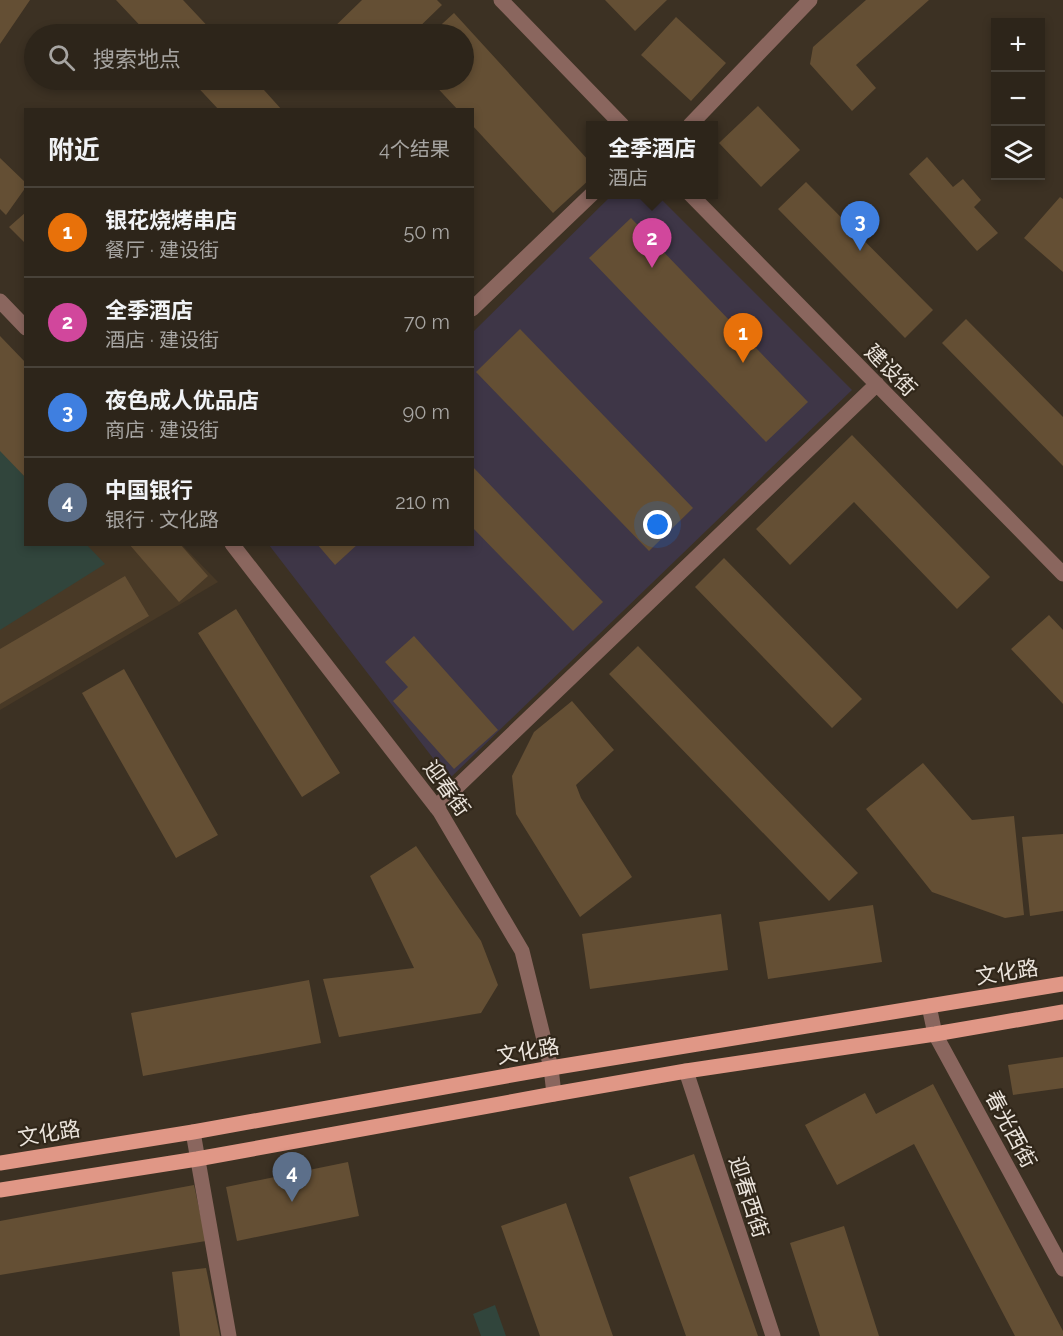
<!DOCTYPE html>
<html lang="zh">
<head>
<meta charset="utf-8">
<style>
	body { margin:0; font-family:Raleway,"Noto Sans SC",sans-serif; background:#393127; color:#f1f3f6 }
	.controls { position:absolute; right:18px; top:18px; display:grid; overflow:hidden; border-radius:0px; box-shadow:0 3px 9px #0003 }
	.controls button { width:54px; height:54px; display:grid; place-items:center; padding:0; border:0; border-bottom:2px solid #484239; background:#2d251a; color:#f1f3f6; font:30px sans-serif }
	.you { position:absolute; left:658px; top:525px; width:21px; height:21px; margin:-15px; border:4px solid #fff; border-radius:50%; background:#1a73e8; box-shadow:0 0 0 9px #1a73e833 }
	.badge { display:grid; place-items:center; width:39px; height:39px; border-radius:50%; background:#db2777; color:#fff; font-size:20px; font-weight:700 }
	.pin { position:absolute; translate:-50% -50px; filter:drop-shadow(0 2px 3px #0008) }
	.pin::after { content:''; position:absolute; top:32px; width:21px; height:18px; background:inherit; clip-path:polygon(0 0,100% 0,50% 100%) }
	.popup { position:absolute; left:586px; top:121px; width:132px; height:78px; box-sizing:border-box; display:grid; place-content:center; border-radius:0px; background:#2d251a; filter:drop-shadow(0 2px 4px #0005); font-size:20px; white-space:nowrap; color:#a7a5a2 }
	.popup b { font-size:22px; color:#f1f3f6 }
	.popup::after { content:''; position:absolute; left:50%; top:100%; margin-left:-12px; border:12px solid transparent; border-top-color:#2d251a }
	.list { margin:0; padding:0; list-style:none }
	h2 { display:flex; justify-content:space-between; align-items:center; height:78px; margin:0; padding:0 24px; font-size:26px }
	h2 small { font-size:20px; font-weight:400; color:#a7a5a2 }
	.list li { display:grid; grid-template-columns:39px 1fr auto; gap:18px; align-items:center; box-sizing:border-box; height:90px; padding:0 24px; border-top:2px solid #484239 }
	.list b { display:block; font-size:22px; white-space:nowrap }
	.list p { margin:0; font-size:20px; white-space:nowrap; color:#a7a5a2 }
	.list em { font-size:20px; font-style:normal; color:#a7a5a2 }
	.icon { flex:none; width:33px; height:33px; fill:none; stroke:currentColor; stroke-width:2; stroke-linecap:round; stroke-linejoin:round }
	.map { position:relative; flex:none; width:1063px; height:1336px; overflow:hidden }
	.search { position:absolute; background:#2d251a; box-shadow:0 3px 9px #0003; left:24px; top:24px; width:450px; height:66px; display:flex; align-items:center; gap:15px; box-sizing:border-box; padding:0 21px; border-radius:33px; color:#a7a5a2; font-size:22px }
	.panel { position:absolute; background:#2d251a; box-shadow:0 3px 9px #0003; left:24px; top:108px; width:450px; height:438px; border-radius:0px }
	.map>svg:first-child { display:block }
	.commercial { fill:#3e3647 }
	.built { fill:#483926 }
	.green { fill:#31453c }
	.building { fill:#644f34 }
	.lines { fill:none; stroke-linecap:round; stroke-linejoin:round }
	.minor { stroke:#8a665e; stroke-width:15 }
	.major { stroke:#e09786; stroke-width:15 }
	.labels { text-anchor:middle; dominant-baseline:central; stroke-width:4.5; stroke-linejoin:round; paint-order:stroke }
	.street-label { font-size:21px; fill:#ebe4dc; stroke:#31271a }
</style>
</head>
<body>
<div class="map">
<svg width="1063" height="1336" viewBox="0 0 1063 1336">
	<rect width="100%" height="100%" fill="#3c3123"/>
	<path class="commercial" d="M612,195H657L852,390L449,779L269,545L472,544L473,332Z"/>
	<path class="built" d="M0,351L26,544L182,545L218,582L0,710Z"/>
	<path class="green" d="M0,449L25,477L26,544L87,545L105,564L0,630Z
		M495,1305L506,1336H481L473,1314Z"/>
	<path class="building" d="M0,0H30L0,44Z
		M116,0H183L214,33L213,34H148Z
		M362,0H437L442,5L412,34H327Z
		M605,0H667L635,31Z
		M866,0H929L856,65L876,88L852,111L810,64L813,47Z
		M454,13L590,162V179L553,213L472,125V110H458L430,80H464V34H431Z
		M676,17L726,63L691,101L641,55Z
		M191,80H255L282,110H219Z
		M758,106L800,150L761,187L719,143Z
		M927,157L953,187L963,179L981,200L974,207L998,233L977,251L909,174Z
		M0,158L26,183V187L6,215L0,209Z
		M806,182L933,310L905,338L778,209Z
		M1060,197L1063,199V272L1024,238Z
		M26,212V244L9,227Z
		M631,218L808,402L766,442L589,258Z
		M966,319L1063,417V466L942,343Z
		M520,329L693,508L649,551L476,372Z
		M0,336L26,363V478L0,451Z
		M852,435L990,577L957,609L854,502L790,565L756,529Z
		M472,466L603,602L573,631L472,527Z
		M129,544H180L208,576L179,602Z
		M317,544H358L335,565Z
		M724,558L862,699L832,728L695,587Z
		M125,576L149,616L0,704V649Z
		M236,609L340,773L302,797L198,633Z
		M1049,615L1063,630V704L1011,649Z
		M414,636L498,730L454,769L393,701L408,687L385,662Z
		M638,646L858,873L829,901L609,674Z
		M124,669L218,835L176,858L82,693Z
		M572,701L614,750L576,785L581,798L632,877L580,917L516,814L512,776L534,732Z
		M923,763L972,820L1014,816L1024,915L1005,918L932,892L866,809Z
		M1063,834V911L1030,916L1022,837Z
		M416,846L481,941L498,985L481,1013L339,1037L323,979L414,968L370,876Z
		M873,905L882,962L768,979L759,922Z
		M721,914L728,970L590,989L582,934Z
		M309,980L321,1043L143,1076L131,1013Z
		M1063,1057V1088L1013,1095L1008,1065Z
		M933,1084L1063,1331V1336H1015L914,1144L837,1185L805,1125L865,1093L876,1114Z
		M694,1154L758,1336H686L629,1177Z
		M348,1162L359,1216L237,1241L226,1187Z
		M194,1185L206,1241L0,1275V1221Z
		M566,1203L613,1336H540L501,1226Z
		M844,1226L879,1336H820L790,1243Z
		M206,1268L220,1336H180L172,1272Z"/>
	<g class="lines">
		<path class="minor" d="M501,0L622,125
			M690,125L810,0
			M690,194L1063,574
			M0,301L26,328
			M472,309L592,194
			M232,544L440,812L522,951L551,1068L554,1094
			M436,807L877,384
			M929,1006L935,1034L1063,1269
			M686,1071L773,1336
			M193,1132L229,1336"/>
		<path class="major" d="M0,1163L193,1132L551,1068L1063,984
			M0,1190L197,1159L554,1094L686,1071L935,1034L1063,1012"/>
	</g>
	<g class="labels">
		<g class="street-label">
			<text transform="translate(891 370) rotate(45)">建设街</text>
			<text transform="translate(447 788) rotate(54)">迎春街</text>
			<text transform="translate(1007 972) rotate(-9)">文化路</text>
			<text transform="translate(528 1051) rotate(-10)">文化路</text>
			<text transform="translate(1011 1129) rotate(62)">春光西街</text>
			<text transform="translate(49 1133) rotate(-9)">文化路</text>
			<text transform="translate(749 1197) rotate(72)">迎春西街</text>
		</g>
	</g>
</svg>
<div class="controls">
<button>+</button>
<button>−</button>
<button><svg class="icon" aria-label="layers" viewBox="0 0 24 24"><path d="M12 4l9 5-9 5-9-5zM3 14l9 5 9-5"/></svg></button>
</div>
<div class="you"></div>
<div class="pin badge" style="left:743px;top:363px;background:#e8710a">1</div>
<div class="pin badge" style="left:652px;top:268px;background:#d1479c">2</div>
<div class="popup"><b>全季酒店</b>酒店</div>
<div class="pin badge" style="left:860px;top:251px;background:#3f7fe0">3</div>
<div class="pin badge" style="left:292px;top:1202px;background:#5c6f8a">4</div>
<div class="search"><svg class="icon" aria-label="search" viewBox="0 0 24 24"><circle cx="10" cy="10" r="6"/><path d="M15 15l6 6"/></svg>搜索地点</div>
<section class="panel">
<h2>附近<small>4个结果</small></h2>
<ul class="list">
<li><span class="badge" style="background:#e8710a">1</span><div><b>银花烧烤串店</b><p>餐厅 · 建设街</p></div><em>50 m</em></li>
<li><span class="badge" style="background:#d1479c">2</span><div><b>全季酒店</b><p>酒店 · 建设街</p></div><em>70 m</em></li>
<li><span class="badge" style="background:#3f7fe0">3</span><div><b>夜色成人优品店</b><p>商店 · 建设街</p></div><em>90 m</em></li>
<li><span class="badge" style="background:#5c6f8a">4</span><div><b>中国银行</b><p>银行 · 文化路</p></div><em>210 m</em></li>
</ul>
</section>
</div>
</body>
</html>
